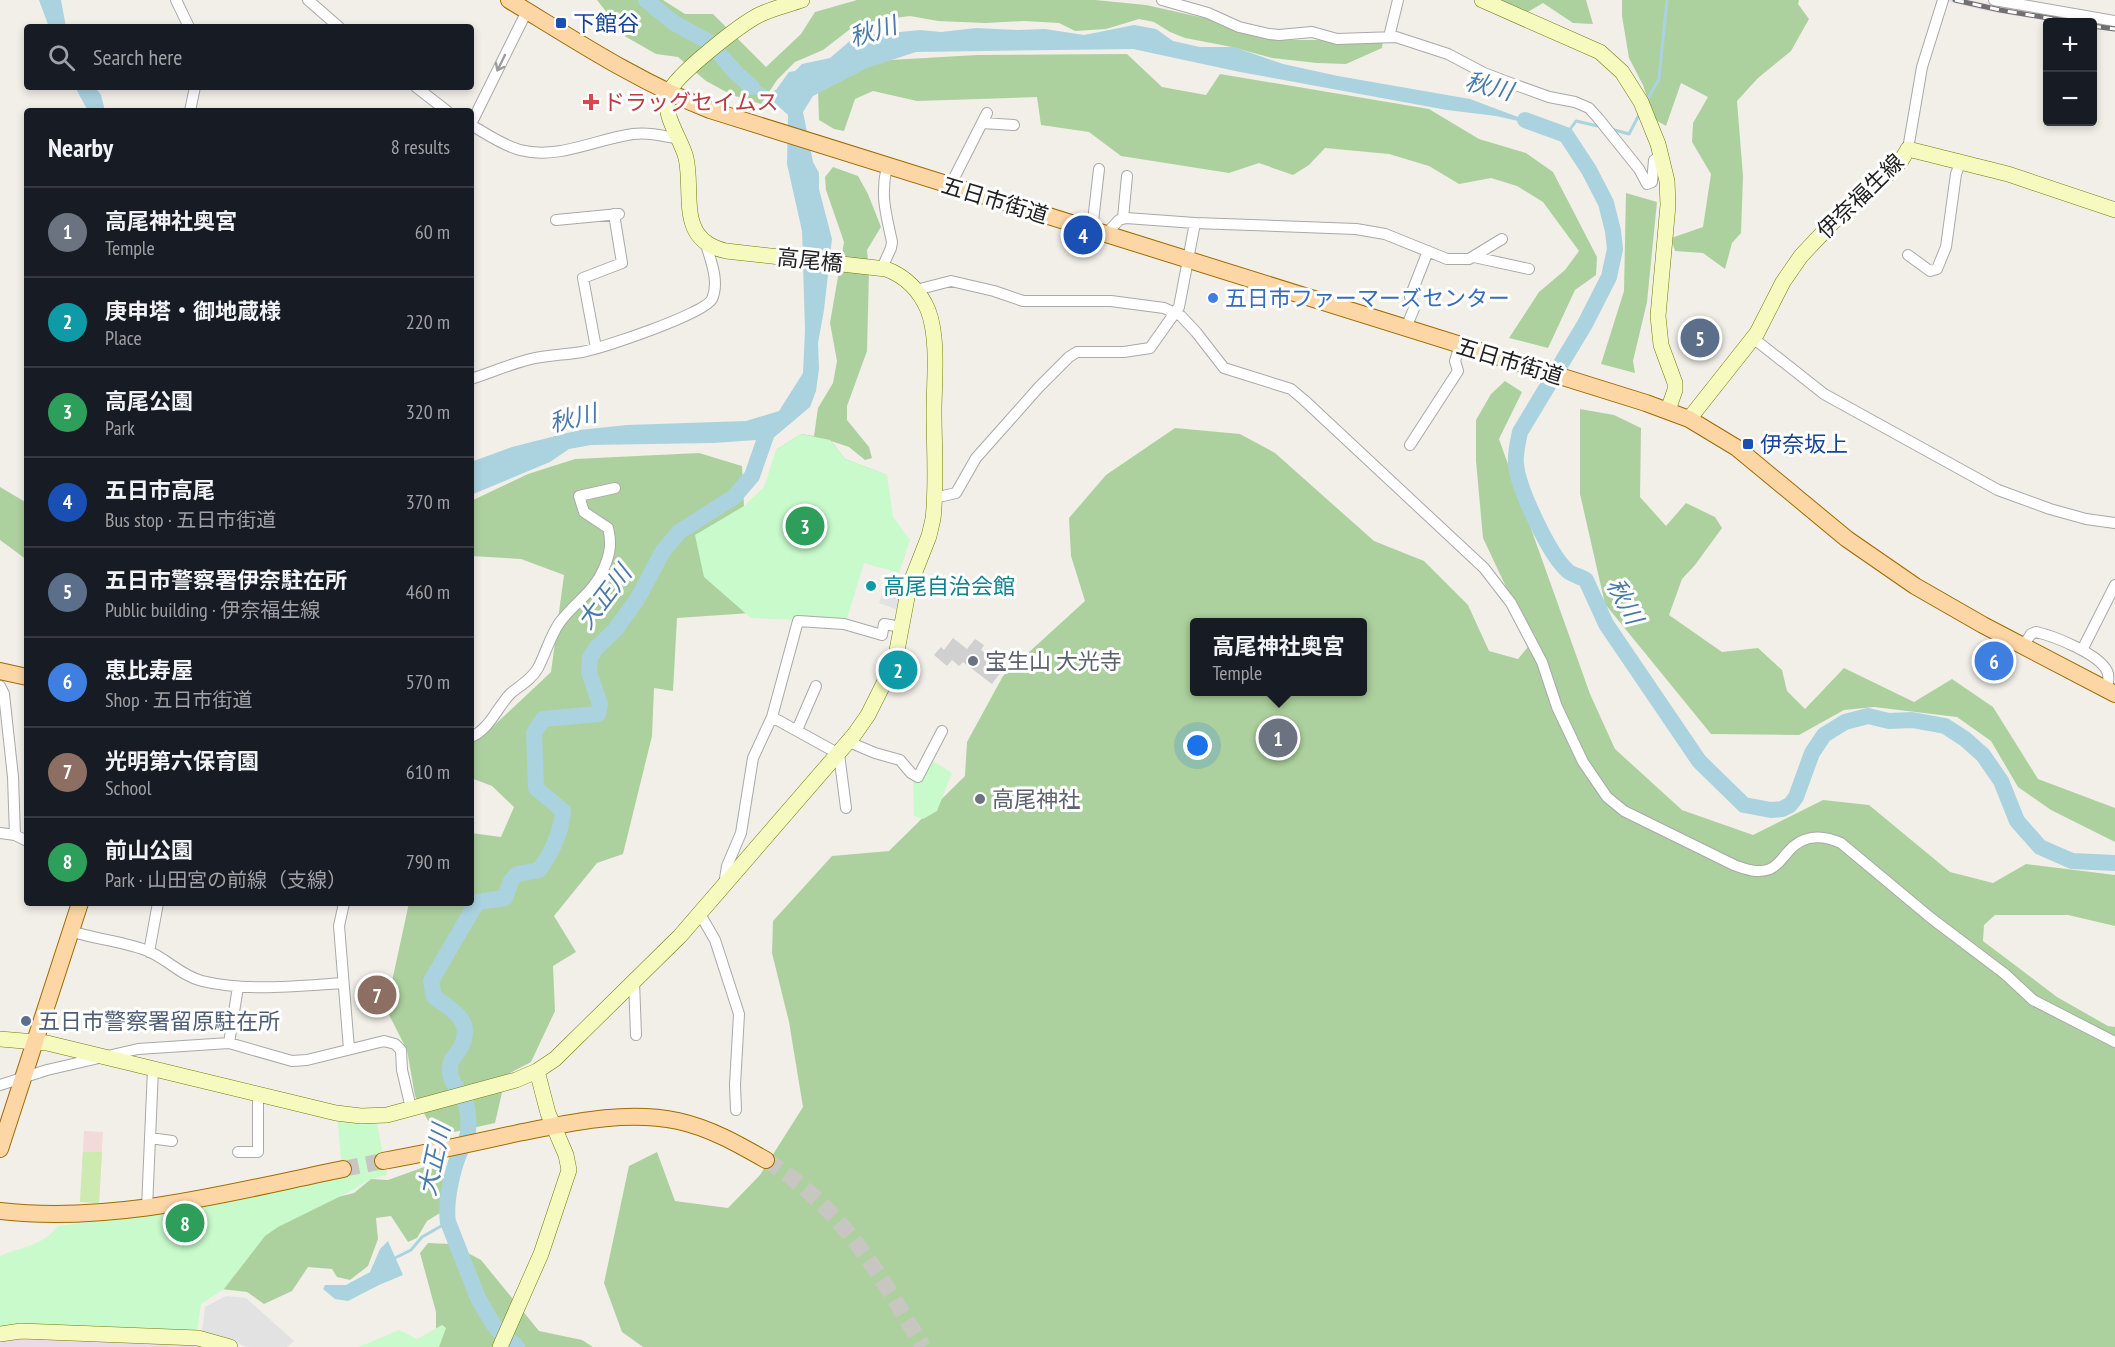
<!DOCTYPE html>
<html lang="en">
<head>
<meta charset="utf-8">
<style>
	body { margin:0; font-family:"PT Sans Narrow","Noto Sans JP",sans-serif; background:#20242c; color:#f1f3f6 }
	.controls { position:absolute; right:18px; top:18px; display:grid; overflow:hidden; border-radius:6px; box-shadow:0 3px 9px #0003 }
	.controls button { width:54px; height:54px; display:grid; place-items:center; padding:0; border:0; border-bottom:2px solid #363941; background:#171b24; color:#f1f3f6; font:30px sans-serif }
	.you { position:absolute; left:1198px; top:746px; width:21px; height:21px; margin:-15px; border:4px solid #fff; border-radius:50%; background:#1a73e8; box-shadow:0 0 0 9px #1a73e833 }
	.badge { display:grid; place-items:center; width:39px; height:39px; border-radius:50%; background:#d40000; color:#fff; font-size:20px; font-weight:700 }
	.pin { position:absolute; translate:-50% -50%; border:3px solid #fff; box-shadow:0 2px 6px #0006 }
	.popup { position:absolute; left:1190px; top:618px; width:177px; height:78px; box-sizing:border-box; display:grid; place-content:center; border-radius:6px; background:#171b24; filter:drop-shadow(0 2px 4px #0005); font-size:20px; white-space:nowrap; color:#9ea1a6 }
	.popup b { font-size:22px; color:#f1f3f6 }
	.popup::after { content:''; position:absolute; left:50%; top:100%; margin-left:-12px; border:12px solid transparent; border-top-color:#171b24 }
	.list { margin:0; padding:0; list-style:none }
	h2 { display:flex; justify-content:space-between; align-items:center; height:78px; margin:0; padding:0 24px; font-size:26px }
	h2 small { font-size:20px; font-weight:400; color:#9ea1a6 }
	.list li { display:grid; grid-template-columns:39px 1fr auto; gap:18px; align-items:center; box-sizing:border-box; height:90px; padding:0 24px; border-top:2px solid #363941 }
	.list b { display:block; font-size:22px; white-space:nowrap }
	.list p { margin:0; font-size:20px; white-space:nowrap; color:#9ea1a6 }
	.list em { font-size:20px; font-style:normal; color:#9ea1a6 }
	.icon { flex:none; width:33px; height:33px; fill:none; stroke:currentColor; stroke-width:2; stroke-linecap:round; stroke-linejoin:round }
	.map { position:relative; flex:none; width:2115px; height:1347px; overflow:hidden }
	.search { position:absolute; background:#171b24; box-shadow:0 3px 9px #0003; left:24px; top:24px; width:450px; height:66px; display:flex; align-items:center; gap:15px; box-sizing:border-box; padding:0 21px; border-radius:6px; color:#9ea1a6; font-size:22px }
	.panel { position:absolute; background:#171b24; box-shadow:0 3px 9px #0003; left:24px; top:108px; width:450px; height:798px; border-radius:6px }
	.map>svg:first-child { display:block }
	.commercial { fill:#f2dad9 }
	.industrial { fill:#ebdbe8 }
	.religious { fill:#d0d0d0 }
	.grass { fill:#cdebb0 }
	.forest { fill:#add19e; fill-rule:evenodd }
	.park { fill:#c8facc }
	.parking { fill:#e2e2e2 }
	.water { fill:#aad3df }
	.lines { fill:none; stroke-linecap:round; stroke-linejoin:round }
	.stream { stroke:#aad3df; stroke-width:3 }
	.river { stroke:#aad3df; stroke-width:16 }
	.primary-tunnel { stroke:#c8c6c1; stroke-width:16; stroke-dasharray:16 8; stroke-linecap:butt }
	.street-casing { stroke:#a9a9a9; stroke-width:12 }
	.secondary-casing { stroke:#707d05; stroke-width:16 }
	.primary-casing { stroke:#a06b00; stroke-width:18 }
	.street { stroke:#fff; stroke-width:10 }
	.secondary { stroke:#f7fabf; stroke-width:15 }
	.primary { stroke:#fcd6a4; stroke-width:16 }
	.rail-casing { stroke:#707070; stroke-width:5 }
	.rail { stroke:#fff; stroke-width:3; stroke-dasharray:9; stroke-linecap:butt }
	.oneway { stroke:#9c9c9c }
	.transit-dot { fill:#1a4fb4; stroke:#fff; stroke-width:2 }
	.health-dot { fill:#e0444e; stroke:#fff; stroke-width:2 }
	.shop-dot { fill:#3f7fe0; stroke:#fff; stroke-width:2 }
	.culture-dot { fill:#0f9aa8; stroke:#fff; stroke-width:2 }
	.worship-dot { fill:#6b7280; stroke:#fff; stroke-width:2 }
	.service-dot { fill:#5c6f8a; stroke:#fff; stroke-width:2 }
	.labels { text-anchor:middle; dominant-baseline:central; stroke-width:6; stroke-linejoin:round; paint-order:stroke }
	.transit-label { font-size:22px; fill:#164399; stroke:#fff; text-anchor:start }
	.health-label { font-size:22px; fill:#be3a42; stroke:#fff; text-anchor:start }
	.street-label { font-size:22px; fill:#222; stroke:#fff }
	.shop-label { font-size:22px; fill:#366cbe; stroke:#fff; text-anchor:start }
	.culture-label { font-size:22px; fill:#0d838f; stroke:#fff; text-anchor:start }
	.worship-label { font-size:22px; fill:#5b616d; stroke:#fff; text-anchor:start }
	.service-label { font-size:22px; fill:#4e5e75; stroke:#fff; text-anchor:start }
	.water-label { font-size:24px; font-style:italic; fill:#4a7aab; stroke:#fff }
</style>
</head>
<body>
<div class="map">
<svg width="2115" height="1347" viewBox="0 0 2115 1347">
	<rect width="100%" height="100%" fill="#f2efe9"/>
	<path class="commercial" d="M84,1131L103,1132L99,1203L80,1202Z"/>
	<path class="industrial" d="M1946,0H1970L2010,8L2115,25V32L2093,29L2092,22H2053L1982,10L1946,1Z
		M9,1337L190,1344L213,1347H0V1339Z"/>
	<path class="religious" d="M953,638L967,649L975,639L984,645L981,650L1004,668L992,684L963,662L959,666L952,660L947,666L934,655L941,647L944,650Z"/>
	<path class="grass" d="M83,1152H102L99,1203L80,1202Z"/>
	<path class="forest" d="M597,0H663L685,14H713L766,67L801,34L815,12L857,0H1095L1146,5L1218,21L1245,33L1289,40H1327L1350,44L1383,41L1382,48L1346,64L1317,63L1272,58L1232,47L1185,38L1170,32L1154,22L1139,19L1106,29L1075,31L1059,23L1024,21L985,23L938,21L910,16L858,23L823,50L795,62L777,80L761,104L732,95L706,81L678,57L656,54L614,30L608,14Z
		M1498,0H1586L1593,24L1573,23L1543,3L1526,13Z
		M1622,0H1799L1798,4L1809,19L1791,51L1758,78L1737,101L1743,176L1741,233L1732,243L1725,269L1703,253L1675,251L1671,238L1703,227L1711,174L1692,142L1693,123L1708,97L1681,83L1666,126L1654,119L1643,85L1629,58L1622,16Z
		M1127,54L1162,87L1206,95L1220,74L1429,109L1479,139L1526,153L1553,172L1597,257L1596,275L1575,290L1548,348L1509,338L1539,292L1565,270L1579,251L1543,202L1517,186L1491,178L1459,184L1429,166L1389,154L1325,148L1309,165L1293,175L1259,163L1229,173L1121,156L1089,132L1041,125L1037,97L917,101L873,91L855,99L844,131L834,129L819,120L818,91L873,61L977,55Z
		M833,167L858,176L868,194L881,227L867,250L869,271L867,351L847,406V420L869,447L872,458L865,460L849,447L831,441L845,459L887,475L776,450L801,434L814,436L818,408L833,383L837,361L830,323L844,242L826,190L825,177Z
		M1626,193L1657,202L1647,302L1633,361L1635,373L1601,364L1624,291Z
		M1505,381L1522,392L1499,439L1590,694L1615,749L1682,810L1753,835L1823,800L1869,805L1950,872L1993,883L2026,864L2115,875V926L2068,915H1995L1984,925L1983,941L2057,997L2108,1026L2115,1027V1347H643L622,1332L604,1283L629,1166L657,1152L675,1201L728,1208L760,1175L803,1107L789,1022L772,953L773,921L832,856L889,851L965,776L967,742L1003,676L1085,601L1071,556L1069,518L1106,475L1175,428L1240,434L1275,453L1374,541L1424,561L1468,605L1489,651L1518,659L1536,637L1507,589L1483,538L1476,461V420L1491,394ZM1194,622H1362V692H1194Z
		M1580,409L1614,415L1641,428L1640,497L1666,526L1686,503L1715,517L1722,528L1695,565L1682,579L1669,615L1722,652L1758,648L1782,670L1787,691L1805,709L1844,668L1914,702L1952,679L1993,707L2038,779L2115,808V842L2051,810L2018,787L1991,741L1957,717L1874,707L1844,710L1799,735L1711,734L1605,604L1580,494Z
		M699,453L742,466L744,506L773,530L751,613L677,618L673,691L654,688L652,736L623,854L597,863L554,916L576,952L553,966L555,1011L531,1062L506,1075L495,1123L436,1136L415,1096L407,1050L386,1009L409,903H471V833L501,837L514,807L492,786L471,778V742L485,734L551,672L564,575L521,559L471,556V501L528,474L575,459Z
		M0,487L27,503V560L0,540Z
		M438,1162L446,1181L440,1213L427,1221L417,1238L408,1242L391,1216L376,1218L378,1239L368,1266L350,1280L337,1277L332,1269L308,1267L292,1291L264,1304L247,1292L221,1289L0,1305L326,1200L354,1193L371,1179L388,1180Z
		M428,1243L451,1244L481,1260L539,1331L582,1340L593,1347H436V1312L420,1253Z"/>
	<path class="park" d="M801,434L830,440L845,459L887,475L893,517L910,540L899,573L864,563L846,622L751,618L704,577L695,535L744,506L764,487L776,450Z
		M927,757L952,773L937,811L923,819L914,816L913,783Z
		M337,1115L376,1118L387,1175L370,1179L353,1190L278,1227L265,1236L224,1289L201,1304L197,1331L75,1325H11L0,1328V1256C23,1246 41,1247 58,1226L181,1211L345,1177L341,1158Z
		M442,1325L446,1328L439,1347H359L399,1330L417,1339Z"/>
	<path class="parking" d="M888,576L904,581L898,610L879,603Z
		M226,1296L246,1298L294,1341L287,1347H246L225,1337L202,1332L205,1307Z"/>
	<path class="water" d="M39,0H61L66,27H49Z
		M1134,25L1156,29L1173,41L1200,47H1234L1283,64L1338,76L1470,99L1545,127L1496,116L1447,110L1240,72L1133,49L916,52L867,68L813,96L803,112L813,162L819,173V189L832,239L824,310L818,343L819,369L816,391L810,407L772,439L713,443L591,445L569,449L550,462L471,495V462L512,447L579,430L627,425L746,421L779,411L803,373L805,330L802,231L787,164L788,115L777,105L743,88L736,73L770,92L776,90L789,72L795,71L802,64L830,58L851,40L860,36L920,30L941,32L976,28L1017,30L1045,29L1084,35Z
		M75,87H95L101,95L105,111H88Z
		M388,1241L403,1275L379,1285L348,1301L335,1299L323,1289L325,1285H346L370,1272L380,1249Z"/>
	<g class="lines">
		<path class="stream" d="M1646,102L1659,79L1667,0
			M1611,129L1629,134L1640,113
			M1566,135L1576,121L1602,127
			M395,1258L411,1250L422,1237L448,1222"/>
		<path class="river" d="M646,0L674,23L709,42L736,73L752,87
			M1525,120L1566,135L1589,170L1606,203L1613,231L1615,249L1609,277L1585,324L1520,432C1518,442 1515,453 1516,464C1518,488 1550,557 1569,572C1574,575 1581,577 1586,580L1606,624L1699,761L1744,805L1771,810L1782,809L1790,805L1796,797L1812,753L1824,735L1845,722L1868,716L1889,721L1912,720L1945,726L1965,739L1983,755L2001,781L2017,821L2040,847L2072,861L2115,863
			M517,1347L497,1329L490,1319L478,1298L448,1222C445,1203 452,1172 459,1154C461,1149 466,1143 467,1137C469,1130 469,1112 466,1105C462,1092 448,1082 450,1067C450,1059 457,1054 461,1047C474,1021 453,1010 434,997L431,981L477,902L505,898L511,881L517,874L539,870C551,855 562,830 563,811L536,788L534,733L543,719L598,714L600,704L589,672L590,658L596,648L615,630L638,598L663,551L679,532L734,497L752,476L768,430"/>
		<path class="primary-tunnel" d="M766,1160C842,1208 878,1271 923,1347
			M343,1169L383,1161"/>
		<g class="street-casing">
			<path id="street" d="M176,0L189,27
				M308,0L339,27
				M1162,0L1208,13L1239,27L1269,34L1279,35L1312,32L1337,39L1396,37L1448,54L1484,73L1513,84L1549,97L1575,102L1589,108L1598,118L1639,169L1647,184L1652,182L1654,160L1662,156
				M1994,0L2115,21
				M1389,37L1398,0
				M416,87L447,111
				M190,111L195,87
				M982,123L1014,125
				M471,124L527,11
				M471,125C487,134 502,145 520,150C558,160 596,139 633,134C649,132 664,136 679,139
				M1908,149L1922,67L1943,0
				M950,186L987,113
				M1123,218L1127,176
				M556,220L619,214
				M1092,230L1099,169
				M1106,234L1119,220L1126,218L1195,223L1356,229L1385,234L1447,259H1469L1502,239
				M1908,255L1930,271L1937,269L1946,247L1956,174L1960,163
				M1474,257L1529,269
				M882,268L891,248L892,242C886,213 880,196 887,166
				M916,290L951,281L994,291L1023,301H1111L1164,308L1181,316L1196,332L1224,368L1291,389L1304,400L1484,568L1511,603L1542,662L1557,707L1583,762L1607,797L1624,811L1734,865C1745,869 1758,874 1770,869C1777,866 1782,859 1787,853C1801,835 1821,834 1841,843L1931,918L2005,974L2033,1000L2115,1042
				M1406,328L1415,306L1410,297L1428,251
				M1753,338L1824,394L1998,490L2050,509L2086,519L2115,523
				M596,348L583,278L622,263L614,214
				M471,379C490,373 508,365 527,360C545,355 564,355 582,352C602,348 705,314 712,299C720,281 710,259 705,241
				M1410,445L1458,371L1455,361L1460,345
				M934,498L956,493L976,458L1039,387L1069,357L1077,352H1124L1150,348L1179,307L1195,223
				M2023,646L2031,634L2036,632C2054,636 2099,654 2107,671C2110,677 2108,684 2106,690
				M2082,650L2115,585
				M0,686L4,694L13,777L15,835
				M772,717L839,754L846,808
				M797,730L816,686
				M471,737C490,729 497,707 511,693C521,685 532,679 538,668C546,653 550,636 560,622C574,603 595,591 604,568C610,554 612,543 608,528L584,512L579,496L615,488
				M849,742L875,753L900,760L911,773L918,777L942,731
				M0,833L15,835L27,841
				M724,885L727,866L741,833L753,758L772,717L798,621L844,624L882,635L884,624L902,627
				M344,903L339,926L349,1049
				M700,914L715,940L739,1014L735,1085L736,1110
				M71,931C96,940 126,941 150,952C168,960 182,976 202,981C247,992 297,986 343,983
				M149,952L158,903
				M634,981L636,1035
				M229,1043L238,987
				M0,1085L47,1070L138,1049L229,1043L292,1061L307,1060L384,1041L395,1044L401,1050L402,1070L411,1108
				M150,1138L172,1141
				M238,1152H258V1094
				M147,1208L153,1069"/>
		</g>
		<g class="secondary-casing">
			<path id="secondary" d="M1482,0L1600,52L1622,72L1641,102L1658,144L1667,181L1668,205L1658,316L1661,345L1675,383V390L1668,410
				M1689,419L1757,333L1783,282L1801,256L1833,222L1886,176L1901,161L1908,149L2008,174L2115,210
				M0,1039L47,1043L336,1113L361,1116L387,1115L516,1080L537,1071L555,1059L680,936L854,735L868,715L895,661L909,587L929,536L933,519C937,484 934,447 934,412C934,381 939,339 928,310C920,291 905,276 886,269L726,251C676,240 694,193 686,158C681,137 661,116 669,93C674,76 741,24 759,15C773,8 788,5 802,0
				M0,1334L21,1331L198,1338L230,1347
				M500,1347L541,1254L569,1170L566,1155L548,1113L537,1071"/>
		</g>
		<g class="primary-casing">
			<path id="primary" d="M509,0C575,40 638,82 710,110L1646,403L1689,419L1737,448L1847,539L1915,586L1983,625L2115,694
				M0,671L27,677
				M0,1149L80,903
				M383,1161C428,1153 473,1143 518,1133C570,1123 625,1110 678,1121C710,1128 738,1144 766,1160
				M0,1211C116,1224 231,1192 343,1169"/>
		</g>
		<use href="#street" class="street"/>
		<use href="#secondary" class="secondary"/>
		<use href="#primary" class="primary"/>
		<g class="rail-casing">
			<path id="rail" d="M1955,0L2000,10L2072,22
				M2092,26L2115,29"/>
		</g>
		<use href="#rail" class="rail"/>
	</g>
	<defs><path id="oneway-shaft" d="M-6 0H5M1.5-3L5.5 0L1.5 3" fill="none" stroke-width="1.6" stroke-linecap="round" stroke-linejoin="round" transform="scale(1.5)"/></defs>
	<use class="oneway" href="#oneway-shaft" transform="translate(501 63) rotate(116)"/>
	<g class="transit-dot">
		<rect x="555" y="17" width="12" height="12" rx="3"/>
		<rect x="1742" y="438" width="12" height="12" rx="3"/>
	</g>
	<path class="health-dot" d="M588 93h6v6h6v6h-6v6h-6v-6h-6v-6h6z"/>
	<circle class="shop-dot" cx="1213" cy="298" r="6"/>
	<circle class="culture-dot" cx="871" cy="586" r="6"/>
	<g class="worship-dot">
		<circle cx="973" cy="661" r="6"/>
		<circle cx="980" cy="799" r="6"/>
	</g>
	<circle class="service-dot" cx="26" cy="1021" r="6"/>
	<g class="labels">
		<g class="transit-label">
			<text x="573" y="23">下館谷</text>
			<text x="1760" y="444">伊奈坂上</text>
		</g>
		<g class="health-label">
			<text x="603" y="102">ドラッグセイムス</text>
		</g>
		<g class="street-label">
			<text transform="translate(1860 196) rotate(-44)">伊奈福生線</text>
			<text transform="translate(995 200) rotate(17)">五日市街道</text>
			<text transform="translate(810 260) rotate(6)">高尾橋</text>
			<text transform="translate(1510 361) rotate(17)">五日市街道</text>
		</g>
		<g class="shop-label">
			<text x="1225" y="298">五日市ファーマーズセンター</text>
		</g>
		<g class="culture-label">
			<text x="883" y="586">高尾自治会館</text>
		</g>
		<g class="worship-label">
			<text x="985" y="661">宝生山 大光寺</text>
			<text x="992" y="799">高尾神社</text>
		</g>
		<g class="service-label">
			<text x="38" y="1021">五日市警察署留原駐在所</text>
		</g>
		<g class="water-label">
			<text transform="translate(873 31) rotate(-17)">秋川</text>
			<text transform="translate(1489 86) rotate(14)">秋川</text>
			<text transform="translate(573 418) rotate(-14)">秋川</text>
			<text transform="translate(604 597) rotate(-53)">大正川</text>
			<text transform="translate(1625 601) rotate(62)">秋川</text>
			<text transform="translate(434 1160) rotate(-78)">大正川</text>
		</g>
	</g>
</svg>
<div class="controls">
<button>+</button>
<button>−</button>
</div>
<div class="you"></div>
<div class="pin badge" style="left:1278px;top:738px;background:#6b7280">1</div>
<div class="popup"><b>高尾神社奥宮</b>Temple</div>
<div class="pin badge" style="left:898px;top:670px;background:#0f9aa8">2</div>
<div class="pin badge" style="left:805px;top:526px;background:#2e9e5b">3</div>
<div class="pin badge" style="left:1083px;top:235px;background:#1a4fb4">4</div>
<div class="pin badge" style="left:1700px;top:338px;background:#5c6f8a">5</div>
<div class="pin badge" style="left:1994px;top:661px;background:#3f7fe0">6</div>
<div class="pin badge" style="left:377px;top:995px;background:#8d6e63">7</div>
<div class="pin badge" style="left:185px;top:1223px;background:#2e9e5b">8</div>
<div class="search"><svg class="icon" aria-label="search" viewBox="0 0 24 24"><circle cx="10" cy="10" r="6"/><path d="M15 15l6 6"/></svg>Search here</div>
<section class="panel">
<h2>Nearby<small>8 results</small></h2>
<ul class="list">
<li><span class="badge" style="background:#6b7280">1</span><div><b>高尾神社奥宮</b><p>Temple</p></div><em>60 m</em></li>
<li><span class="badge" style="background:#0f9aa8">2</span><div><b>庚申塔・御地蔵様</b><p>Place</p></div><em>220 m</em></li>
<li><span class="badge" style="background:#2e9e5b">3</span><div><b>高尾公園</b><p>Park</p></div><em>320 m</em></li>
<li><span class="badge" style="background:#1a4fb4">4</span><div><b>五日市高尾</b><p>Bus stop · 五日市街道</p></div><em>370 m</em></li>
<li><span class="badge" style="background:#5c6f8a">5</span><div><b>五日市警察署伊奈駐在所</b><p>Public building · 伊奈福生線</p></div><em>460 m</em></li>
<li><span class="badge" style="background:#3f7fe0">6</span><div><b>恵比寿屋</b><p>Shop · 五日市街道</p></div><em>570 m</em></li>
<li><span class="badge" style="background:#8d6e63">7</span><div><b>光明第六保育園</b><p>School</p></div><em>610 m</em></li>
<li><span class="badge" style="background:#2e9e5b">8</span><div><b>前山公園</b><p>Park · 山田宮の前線（支線）</p></div><em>790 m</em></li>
</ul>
</section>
</div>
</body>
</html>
